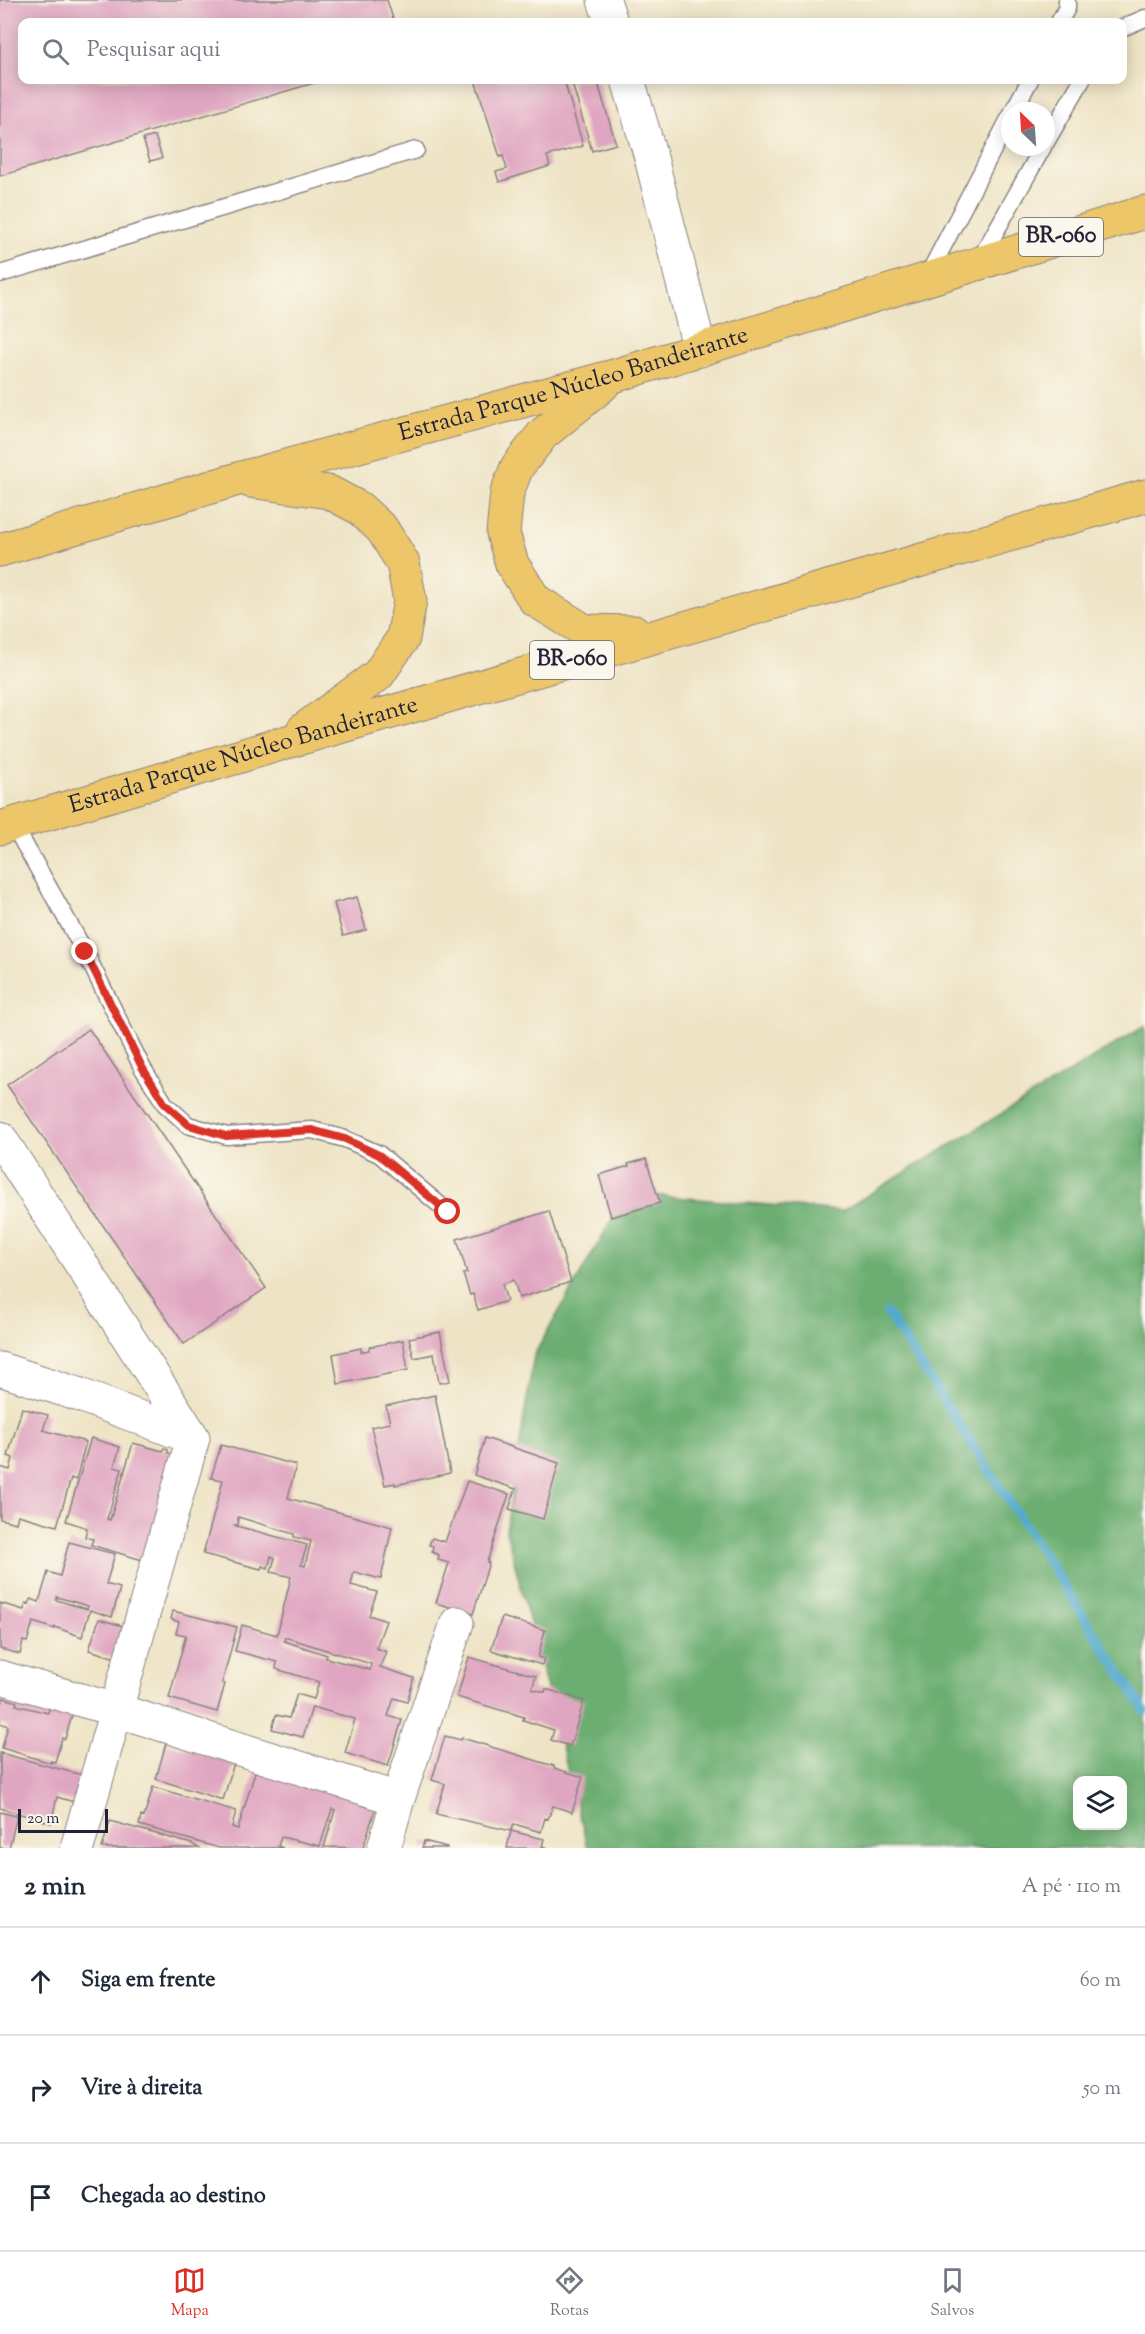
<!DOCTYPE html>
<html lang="pt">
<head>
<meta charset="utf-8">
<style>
	body { margin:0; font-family:"Sorts Mill Goudy",serif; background:#f6f6f7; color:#1f2937 }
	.controls { position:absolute; right:18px; bottom:18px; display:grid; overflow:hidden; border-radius:12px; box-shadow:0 3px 15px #0003 }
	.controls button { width:54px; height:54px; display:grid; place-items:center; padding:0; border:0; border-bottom:2px solid #e0e1e3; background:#fff; color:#1f2937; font:30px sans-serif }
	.compass { position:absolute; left:1001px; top:102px; width:54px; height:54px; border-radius:50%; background:#fff; box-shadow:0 3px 15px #0003; rotate:335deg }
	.scale { position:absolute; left:18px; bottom:15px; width:90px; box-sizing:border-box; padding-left:6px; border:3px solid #22223b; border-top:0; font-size:16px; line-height:21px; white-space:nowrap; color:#22223b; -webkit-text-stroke:4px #fbf7ec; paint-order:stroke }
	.stop { position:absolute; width:18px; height:18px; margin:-14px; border:4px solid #d93025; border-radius:50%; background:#fff }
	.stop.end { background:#d93025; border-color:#fff; box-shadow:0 2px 6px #0008 }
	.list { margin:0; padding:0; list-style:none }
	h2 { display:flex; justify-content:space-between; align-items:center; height:78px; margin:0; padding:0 24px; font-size:26px }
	h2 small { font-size:20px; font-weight:400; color:#747a83 }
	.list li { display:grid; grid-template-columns:39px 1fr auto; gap:18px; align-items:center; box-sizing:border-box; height:108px; padding:0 24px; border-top:2px solid #e0e1e3 }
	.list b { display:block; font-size:22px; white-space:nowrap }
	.list em { font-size:20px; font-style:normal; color:#747a83 }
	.icon { flex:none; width:33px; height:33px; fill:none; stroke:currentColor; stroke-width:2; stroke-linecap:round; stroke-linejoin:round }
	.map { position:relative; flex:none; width:1145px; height:1848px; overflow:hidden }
	.search { position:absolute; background:#fff; box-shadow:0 3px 15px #0003; left:18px; right:18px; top:18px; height:66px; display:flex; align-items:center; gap:15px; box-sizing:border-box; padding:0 21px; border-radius:12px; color:#747a83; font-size:22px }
	.sheet { height:402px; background:#fff }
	nav { display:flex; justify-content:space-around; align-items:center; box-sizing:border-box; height:84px; border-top:2px solid #e0e1e3; background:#fff; font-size:16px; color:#747a83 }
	nav a { display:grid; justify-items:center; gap:3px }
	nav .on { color:#d93025 }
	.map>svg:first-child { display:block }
	.forest { fill:#6cae71; stroke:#476856; stroke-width:1.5; fill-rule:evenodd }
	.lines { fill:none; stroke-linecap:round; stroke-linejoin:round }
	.stream { stroke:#52aacf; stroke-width:9 }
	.building { fill:#e0a6c1; fill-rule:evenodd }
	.service-casing { stroke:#888280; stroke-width:19 }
	.minor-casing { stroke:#888280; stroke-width:35 }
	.trunk-casing { stroke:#888280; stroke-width:35 }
	.service { stroke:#fff; stroke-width:16 }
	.minor { stroke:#fff; stroke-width:33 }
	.trunk { stroke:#ecc669; stroke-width:33 }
	.route { stroke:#d93025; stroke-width:8 }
	.labels { text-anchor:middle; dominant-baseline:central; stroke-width:4.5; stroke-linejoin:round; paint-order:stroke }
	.shield { fill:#fbf7ec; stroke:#636270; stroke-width:1.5 }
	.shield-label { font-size:22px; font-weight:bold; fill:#22223b }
	.street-label { font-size:24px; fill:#22223b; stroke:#fbf7ec }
</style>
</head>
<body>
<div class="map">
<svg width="1145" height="1848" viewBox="0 0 1145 1848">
	<rect width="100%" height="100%" fill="#fbf7ec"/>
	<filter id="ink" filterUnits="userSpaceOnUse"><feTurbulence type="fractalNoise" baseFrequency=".0167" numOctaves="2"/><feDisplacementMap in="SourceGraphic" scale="12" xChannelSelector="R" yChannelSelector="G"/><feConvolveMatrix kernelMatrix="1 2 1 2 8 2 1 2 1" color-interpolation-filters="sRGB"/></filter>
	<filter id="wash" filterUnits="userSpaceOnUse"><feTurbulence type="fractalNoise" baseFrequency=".008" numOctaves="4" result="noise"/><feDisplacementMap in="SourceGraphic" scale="24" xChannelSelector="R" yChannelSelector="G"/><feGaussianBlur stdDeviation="1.35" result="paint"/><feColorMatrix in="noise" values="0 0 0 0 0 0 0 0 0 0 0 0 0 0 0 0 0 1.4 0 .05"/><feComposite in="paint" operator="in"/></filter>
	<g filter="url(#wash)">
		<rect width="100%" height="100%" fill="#eee3c4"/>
		<path class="forest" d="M1145,1026V1848H588L506,1530L534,1355L627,1193L842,1211ZM1078,1780H1122V1826H1078Z"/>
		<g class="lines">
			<path class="stream" d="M887,1313L1145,1711"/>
		</g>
		<g id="blocks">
			<path class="building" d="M0,0H387L394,22H22V80H324L0,176Z
				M475,80H564L583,146L547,156L550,166L499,182L496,172L507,169L503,156L500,157Z
				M571,80H597L616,144L592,151Z
				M155,136L162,158L150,161L143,139Z
				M357,897L366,930L343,936L334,903Z
				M89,1029L266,1288L184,1344L7,1085Z
				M646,1159L660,1203L611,1217L599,1175L629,1166L628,1164Z
				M549,1211L571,1282L519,1298L514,1280L502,1284L507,1301L478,1310L473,1294L470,1295L463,1274L467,1273L457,1239Z
				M440,1332L450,1381L439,1383L434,1354L414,1358L409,1338Z
				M403,1340L408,1370L338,1384L333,1354L361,1348V1352L369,1350V1347Z
				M435,1395L450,1473L395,1485V1483L385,1485L371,1427L390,1423L386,1406Z
				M22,1408L48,1415L43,1430L86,1442L76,1480L71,1478L57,1526L18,1515L16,1523L0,1519V1467L10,1470L13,1458L8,1456Z
				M91,1438L120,1447L114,1467L122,1469L107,1519L110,1520L133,1443L163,1451L164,1448L168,1450V1453L176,1455L146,1561L91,1545L93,1539L85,1537L87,1528L66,1521Z
				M485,1438L559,1463L543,1519L509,1509L516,1489L474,1475Z
				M221,1445L296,1465L288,1498L392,1527L381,1579L354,1572L351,1585L377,1592L369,1615L386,1621L376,1648L386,1652L380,1667L414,1678L407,1702L394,1698L388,1716L402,1720L388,1766L345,1753L355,1719L312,1707L303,1737L272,1729L276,1715L289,1718L297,1694L314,1699L319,1682L276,1669L277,1662L235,1651L242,1625L277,1635L291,1577L271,1572L275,1558L271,1556L268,1568L262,1566L261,1569L203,1554L223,1480L211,1478ZM238,1517L294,1534V1537L311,1541L305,1566L301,1565L307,1545L233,1525H238ZM285,1637L371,1664L370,1670L326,1658L327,1655L284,1641Z
				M467,1481L509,1494L487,1562L489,1563L473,1614L436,1603L449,1563L438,1560L439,1555L432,1552L433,1546L429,1545L432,1538L445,1542Z
				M69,1542L115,1554L106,1584L120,1588L112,1617L90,1610L82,1637L55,1627V1629L33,1622L27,1642L23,1641L20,1654L0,1649V1603L24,1610L26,1603L29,1604L31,1599L39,1602L48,1572L60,1576ZM57,1597L88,1606L87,1609L56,1600Z
				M173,1611L237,1627L222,1683L225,1684L217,1712L169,1698L186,1635L176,1633L179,1622L171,1619Z
				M502,1617L545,1630L538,1657L544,1659L542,1665L491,1650Z
				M99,1619L126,1627L116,1658L89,1650Z
				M469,1657L536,1676L532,1689L545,1692L546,1689L584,1701L570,1746L551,1740L554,1730L523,1720L524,1717L457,1697Z
				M4,1698L17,1702L16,1705L48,1713L50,1705L73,1712L65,1739L62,1738L55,1762L51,1761V1763L2,1748L8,1726L0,1723V1704Z
				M445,1736L461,1740L462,1738L554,1766V1768L583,1777L572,1812L553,1806L548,1819L545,1818L541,1832L514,1824L511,1831L436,1814L445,1784L432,1780Z
				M166,1743L234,1763L223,1800L156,1779Z
				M0,1753L82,1775L74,1802L57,1797L51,1823L0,1808Z
				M258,1762L378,1800L363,1848L324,1847L335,1810L332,1809L320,1846L281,1837L278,1846L283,1848H219L139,1825L141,1816L144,1817L153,1787L236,1811L232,1827L238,1829Z
				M0,1812L17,1816L9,1848H0Z
				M110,1821L192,1844L199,1848H102Z
				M511,1831L544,1839L542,1846L548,1848H507Z
				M424,1841L447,1847V1848H422Z"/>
		</g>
	</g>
	<g filter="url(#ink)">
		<use href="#blocks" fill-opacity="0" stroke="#888280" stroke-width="1.5"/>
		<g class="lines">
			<g class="service-casing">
				<path id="service" d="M1059,22L1067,8V0
					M1122,28L1145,18
					M1013,111L1030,80
					M1046,142L1082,80
					M979,261L1043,147
					M0,274L416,150
					M926,279L1010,117
					M13,824L85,952L142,1067L165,1104L188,1125L227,1136L312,1130L345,1139L379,1154L448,1212"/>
			</g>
			<g class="minor-casing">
				<path id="minor" d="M604,0L611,22
					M628,80L650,154L700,350
					M0,1138L193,1438L77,1848
					M0,1369L80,1395L193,1438
					M0,1677L116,1710L398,1799
					M384,1848L398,1799L457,1623"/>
			</g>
			<g class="trunk-casing">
				<g id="trunk">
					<path d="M603,385L543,434L517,467L507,493L503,533L512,564L535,600L585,631L635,632"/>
					<path d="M250,481L329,492L359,508L382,529L403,563L410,601L403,638L378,675L303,730"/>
					<path id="s1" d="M0,550L238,479L614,376L1145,212"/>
					<path id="s2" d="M0,828L287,742L1145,496"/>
				</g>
			</g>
			<use href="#service" class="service"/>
			<use href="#minor" class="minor"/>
			<use href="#trunk" class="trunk"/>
		</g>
	</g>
	<g class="lines" filter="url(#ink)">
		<path class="route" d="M85,952L142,1067L165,1104L189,1125L226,1136L312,1130L345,1139L379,1155L448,1212"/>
	</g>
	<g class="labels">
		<g class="shield">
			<rect x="1019" y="218" width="84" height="38" rx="4.5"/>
			<rect x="530" y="641" width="84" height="38" rx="4.5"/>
		</g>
		<g class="shield-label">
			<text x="1061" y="237">BR-060</text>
			<text x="572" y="660">BR-060</text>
		</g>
		<g class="street-label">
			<text stroke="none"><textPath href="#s1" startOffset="597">Estrada Parque Núcleo Bandeirante</textPath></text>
			<text stroke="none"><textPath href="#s2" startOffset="254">Estrada Parque Núcleo Bandeirante</textPath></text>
		</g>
	</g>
</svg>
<div class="controls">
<button><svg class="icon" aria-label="layers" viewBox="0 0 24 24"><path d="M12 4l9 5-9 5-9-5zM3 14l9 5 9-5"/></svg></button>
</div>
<svg class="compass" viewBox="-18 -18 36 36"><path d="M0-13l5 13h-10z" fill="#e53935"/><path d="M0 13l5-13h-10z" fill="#747a83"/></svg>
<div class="scale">20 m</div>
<div class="stop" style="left:448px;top:1212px"></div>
<div class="stop end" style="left:85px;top:952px"></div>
<div class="search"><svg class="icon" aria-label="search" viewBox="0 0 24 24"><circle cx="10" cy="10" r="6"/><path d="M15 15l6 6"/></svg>Pesquisar aqui</div>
</div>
<section class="sheet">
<h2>2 min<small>A pé · 110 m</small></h2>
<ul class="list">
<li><svg class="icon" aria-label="ahead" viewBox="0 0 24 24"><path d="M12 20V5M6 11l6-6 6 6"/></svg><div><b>Siga em frente</b></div><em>60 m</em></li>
<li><svg class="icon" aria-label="right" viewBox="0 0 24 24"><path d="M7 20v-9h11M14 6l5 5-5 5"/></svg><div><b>Vire à direita</b></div><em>50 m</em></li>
<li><svg class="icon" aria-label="arrive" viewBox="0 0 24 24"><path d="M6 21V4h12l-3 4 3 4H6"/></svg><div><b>Chegada ao destino</b></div></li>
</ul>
</section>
<nav>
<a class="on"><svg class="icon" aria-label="map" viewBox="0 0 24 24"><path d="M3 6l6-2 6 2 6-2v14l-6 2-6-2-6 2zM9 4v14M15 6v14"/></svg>Mapa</a>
<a><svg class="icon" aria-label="directions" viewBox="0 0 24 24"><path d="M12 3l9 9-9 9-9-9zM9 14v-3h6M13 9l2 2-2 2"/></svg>Rotas</a>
<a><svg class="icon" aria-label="saved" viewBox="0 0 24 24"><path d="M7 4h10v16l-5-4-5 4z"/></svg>Salvos</a>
</nav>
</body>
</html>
